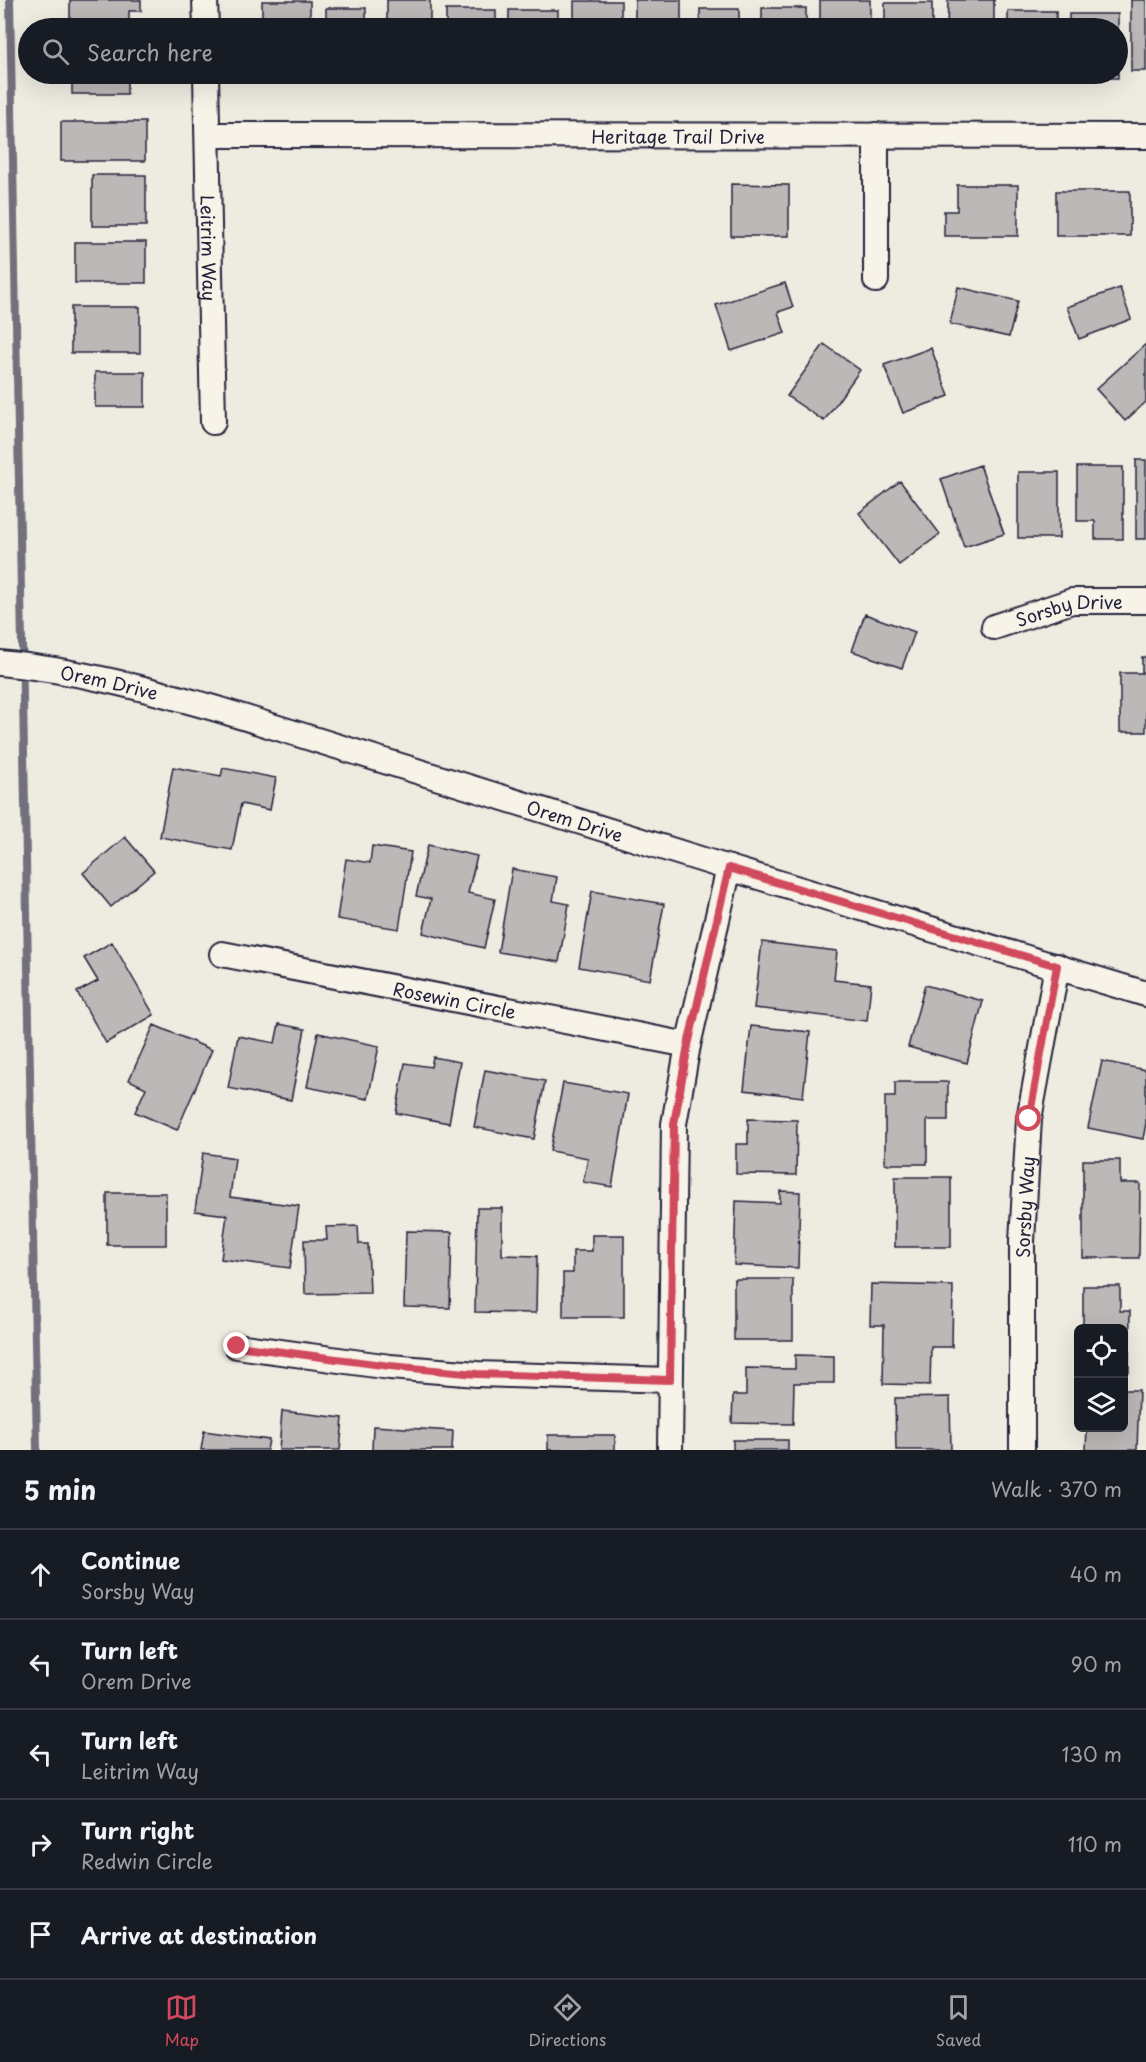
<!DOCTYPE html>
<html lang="en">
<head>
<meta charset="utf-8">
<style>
	body { margin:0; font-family:"Playpen Sans",sans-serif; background:#242831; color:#f1f3f6 }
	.controls { position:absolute; right:18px; bottom:18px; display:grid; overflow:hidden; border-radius:9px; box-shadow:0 6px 24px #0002 }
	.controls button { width:54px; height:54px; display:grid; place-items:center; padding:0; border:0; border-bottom:2px solid #363941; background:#171b24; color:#f1f3f6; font:30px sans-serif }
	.stop { position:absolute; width:18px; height:18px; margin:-14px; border:4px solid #d1495b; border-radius:50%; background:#fff }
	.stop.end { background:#d1495b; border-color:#fff; box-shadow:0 2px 6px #0008 }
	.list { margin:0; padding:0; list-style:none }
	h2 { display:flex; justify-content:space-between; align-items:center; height:78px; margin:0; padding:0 24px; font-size:26px }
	h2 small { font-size:20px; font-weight:400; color:#9ea1a6 }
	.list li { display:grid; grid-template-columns:39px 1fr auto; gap:18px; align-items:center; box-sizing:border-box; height:90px; padding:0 24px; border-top:2px solid #363941 }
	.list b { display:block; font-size:22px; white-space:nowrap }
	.list p { margin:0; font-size:20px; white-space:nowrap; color:#9ea1a6 }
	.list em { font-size:20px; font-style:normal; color:#9ea1a6 }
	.icon { flex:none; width:33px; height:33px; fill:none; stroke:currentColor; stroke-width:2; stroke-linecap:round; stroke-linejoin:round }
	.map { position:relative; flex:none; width:1146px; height:1450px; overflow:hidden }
	.search { position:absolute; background:#171b24; box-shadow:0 6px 24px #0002; left:18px; right:18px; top:18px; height:66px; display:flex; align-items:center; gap:15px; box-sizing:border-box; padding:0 21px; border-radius:33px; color:#9ea1a6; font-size:22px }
	.sheet { height:528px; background:#171b24 }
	nav { display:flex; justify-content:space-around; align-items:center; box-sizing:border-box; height:84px; border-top:2px solid #363941; background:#171b24; font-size:16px; color:#9ea1a6 }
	nav a { display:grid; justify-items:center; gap:3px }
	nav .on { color:#d1495b }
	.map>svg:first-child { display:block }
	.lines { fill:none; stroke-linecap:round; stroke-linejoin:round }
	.stream { stroke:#716f7b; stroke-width:8 }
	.building { fill:#bbb8b7; stroke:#22223b; stroke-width:1.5 }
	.minor-casing { stroke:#22223b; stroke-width:28 }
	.minor { stroke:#f7f3e8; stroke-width:24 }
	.route { stroke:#d1495b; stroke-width:8 }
	.labels { text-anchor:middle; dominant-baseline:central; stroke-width:4.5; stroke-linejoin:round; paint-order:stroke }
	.street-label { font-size:18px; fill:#22223b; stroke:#f7f3e8 }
</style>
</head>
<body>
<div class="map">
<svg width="1146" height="1450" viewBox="0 0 1146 1450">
	<rect width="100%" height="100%" fill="#eeebe1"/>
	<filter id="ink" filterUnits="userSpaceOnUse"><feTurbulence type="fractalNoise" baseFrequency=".0167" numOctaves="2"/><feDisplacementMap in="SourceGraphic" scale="12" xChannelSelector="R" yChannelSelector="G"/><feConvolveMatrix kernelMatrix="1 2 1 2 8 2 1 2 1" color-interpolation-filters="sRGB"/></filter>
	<g filter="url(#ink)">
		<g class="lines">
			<path class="stream" d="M10,0L37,1450"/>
		</g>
		<path class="building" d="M70,0H141V11H129V28H70Z
			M387,0H430V28H387Z
			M635,0H681V28H635Z
			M820,0H870V28H820Z
			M948,0H994V28H947Z
			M1131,0H1146V71H1131Z
			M262,1H310V28H262Z
			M574,1H621V28H574Z
			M885,3H932V28H885Z
			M326,8H366V28H326Z
			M762,8H806V28H762Z
			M700,9H739V28H700Z
			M446,10H496V28H446Z
			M509,10H558V28H509Z
			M1008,11H1056V28H1008Z
			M1069,14H1118V78H1069V74H1118V28H1069Z
			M72,74H127V94H72Z
			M820,74H849V76H820Z
			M61,122H145V161H61Z
			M92,175H146V226H92Z
			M731,184L789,185V236H731Z
			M957,185H1018V236H944V211H957Z
			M1056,191H1130V236H1056Z
			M75,242H146V283H75Z
			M785,283L793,307L778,312L785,333L731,351L716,305Z
			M958,287L1018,301L1009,337L950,324Z
			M1120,288L1131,319L1079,339L1067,307Z
			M71,307H140V353H71Z
			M824,344L860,370L824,421L787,396Z
			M1146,344V402L1125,421L1096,389Z
			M931,348L949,396L903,413L884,365Z
			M95,372H145V407H95Z
			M1136,460H1146V539H1136Z
			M980,465L1004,534L964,547L941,479Z
			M1077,467H1123V539H1095V521H1077Z
			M1018,472H1059V538H1018Z
			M900,481L940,534L899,565L859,513Z
			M865,614L915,632L902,668L852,651Z
			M1142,657H1146V732H1120V673H1142Z
			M173,767L221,776L223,768L276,778L270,810L241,804L232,850L160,837Z
			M125,837L154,871L111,907L83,873Z
			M428,845L477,856L468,893L495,899L484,948L423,933L431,899L416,896Z
			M372,846L411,852L399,929L337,919L346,859L370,863Z
			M512,869L557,877L553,901L569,904L559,962L498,952Z
			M592,891L664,904L650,980L579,967Z
			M112,942L154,1015L106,1043L77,992L98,981L84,958Z
			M762,942L837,951L834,980L871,984L867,1021L754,1008Z
			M925,985L983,1001L967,1063L908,1047Z
			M279,1024L305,1029L291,1100L228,1088L238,1036L275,1043Z
			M154,1025L212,1050L177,1130L135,1112L146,1088L129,1080Z
			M751,1026L810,1032L803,1097L744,1090Z
			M318,1033L379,1046L368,1099L307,1087Z
			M433,1057L460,1062L449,1123L396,1113L405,1063L431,1067Z
			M1102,1061L1146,1070V1123L1143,1139L1088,1128Z
			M485,1070L545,1081L534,1139L474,1127Z
			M895,1082H948V1120H927V1164H885V1097H895Z
			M563,1083L628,1094L612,1187L583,1182L588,1158L550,1151Z
			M748,1119L797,1120L796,1175L736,1174V1144H748Z
			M203,1153L235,1158L230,1197L299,1206L290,1268L221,1259L227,1215L195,1211Z
			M1083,1160H1120V1183H1140L1139,1258H1083Z
			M895,1177H951V1247H895Z
			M780,1191L800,1192L798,1268L734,1265L736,1201L780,1203Z
			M107,1193H166V1245H107Z
			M477,1208H502V1255L537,1256L536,1313L475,1312Z
			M358,1226L359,1244H368L370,1293L305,1294L304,1240H327L326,1227Z
			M406,1231L452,1232L450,1308L404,1307Z
			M592,1235H624V1317H563V1273H573V1251H592Z
			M734,1279H793V1340H734Z
			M871,1284L953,1286L952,1347H931L930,1385L883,1384L884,1325H870Z
			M1083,1286H1120V1311H1130L1129,1372H1124V1328H1083Z
			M795,1355L834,1356V1383H794L793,1424L732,1423L733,1395H746V1368L795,1369Z
			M1124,1390H1139L1137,1450H1086L1087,1428H1124Z
			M950,1397L951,1450H896L895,1398Z
			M282,1411L343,1418L340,1450H279Z
			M373,1426L453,1431L452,1450H372Z
			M204,1431L269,1440L267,1450H201Z
			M548,1435H615V1450H548Z
			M733,1440H788V1450H733Z"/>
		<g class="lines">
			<g class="minor-casing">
				<g id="minor">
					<path d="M205,0L206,28"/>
					<path id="s1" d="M206,74L213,422"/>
					<path id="s2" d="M208,135L1146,136"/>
					<path d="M876,135V280"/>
					<path id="s3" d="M994,627L1072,601H1146"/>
					<path id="s4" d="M0,663C75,670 144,688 217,709L729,868L1146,994"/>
					<path id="s5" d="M222,954L688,1045"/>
					<path d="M237,1346L390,1367L477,1374L670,1380"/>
					<path d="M670,1450L674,1124L688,1045L729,868"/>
					<path id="s6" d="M1022,1450V1241L1029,1119L1057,966"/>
				</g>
			</g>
			<use href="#minor" class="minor"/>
		</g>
	</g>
	<g class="lines" filter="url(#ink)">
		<path class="route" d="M237,1346L390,1366L477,1374L670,1380L674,1124L688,1045L729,868L1057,966L1029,1119"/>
	</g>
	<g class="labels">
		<g class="street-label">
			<text stroke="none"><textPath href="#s2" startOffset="470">Heritage Trail Drive</textPath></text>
			<text stroke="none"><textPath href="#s1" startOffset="174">Leitrim Way</textPath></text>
			<text stroke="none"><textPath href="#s3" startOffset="78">Sorsby Drive</textPath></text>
			<text stroke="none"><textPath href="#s4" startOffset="111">Orem Drive</textPath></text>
			<text stroke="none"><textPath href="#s4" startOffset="597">Orem Drive</textPath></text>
			<text stroke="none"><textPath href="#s5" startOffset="237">Rosewin Circle</textPath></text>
			<text stroke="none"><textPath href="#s6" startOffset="243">Sorsby Way</textPath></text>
		</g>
	</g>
</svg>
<div class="controls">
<button><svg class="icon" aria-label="locate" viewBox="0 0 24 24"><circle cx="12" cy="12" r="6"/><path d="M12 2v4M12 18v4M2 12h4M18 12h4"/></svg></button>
<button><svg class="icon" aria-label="layers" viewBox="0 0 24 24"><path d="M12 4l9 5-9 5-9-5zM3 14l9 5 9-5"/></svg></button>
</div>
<div class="stop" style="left:1029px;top:1119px"></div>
<div class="stop end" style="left:237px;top:1346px"></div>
<div class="search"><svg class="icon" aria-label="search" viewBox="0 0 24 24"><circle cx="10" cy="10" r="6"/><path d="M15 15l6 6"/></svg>Search here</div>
</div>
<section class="sheet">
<h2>5 min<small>Walk · 370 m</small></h2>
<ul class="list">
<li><svg class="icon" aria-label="ahead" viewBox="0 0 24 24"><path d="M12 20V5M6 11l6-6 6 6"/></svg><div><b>Continue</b><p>Sorsby Way</p></div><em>40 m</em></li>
<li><svg class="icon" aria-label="left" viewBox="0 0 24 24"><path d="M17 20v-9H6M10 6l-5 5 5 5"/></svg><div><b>Turn left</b><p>Orem Drive</p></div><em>90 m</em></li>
<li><svg class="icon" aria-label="left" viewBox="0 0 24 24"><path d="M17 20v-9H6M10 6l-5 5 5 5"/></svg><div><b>Turn left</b><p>Leitrim Way</p></div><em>130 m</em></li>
<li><svg class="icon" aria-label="right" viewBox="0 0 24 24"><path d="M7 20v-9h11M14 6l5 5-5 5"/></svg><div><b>Turn right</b><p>Redwin Circle</p></div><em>110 m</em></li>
<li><svg class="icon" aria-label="arrive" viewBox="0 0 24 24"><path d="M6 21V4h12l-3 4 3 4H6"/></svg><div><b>Arrive at destination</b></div></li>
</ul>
</section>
<nav>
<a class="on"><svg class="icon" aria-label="map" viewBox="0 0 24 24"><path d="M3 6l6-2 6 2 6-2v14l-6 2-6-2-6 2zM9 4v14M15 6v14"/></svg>Map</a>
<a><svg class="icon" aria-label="directions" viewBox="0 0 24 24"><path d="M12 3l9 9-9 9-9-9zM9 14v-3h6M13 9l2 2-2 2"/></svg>Directions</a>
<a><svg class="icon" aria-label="saved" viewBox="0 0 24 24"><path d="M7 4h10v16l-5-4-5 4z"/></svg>Saved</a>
</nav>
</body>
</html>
